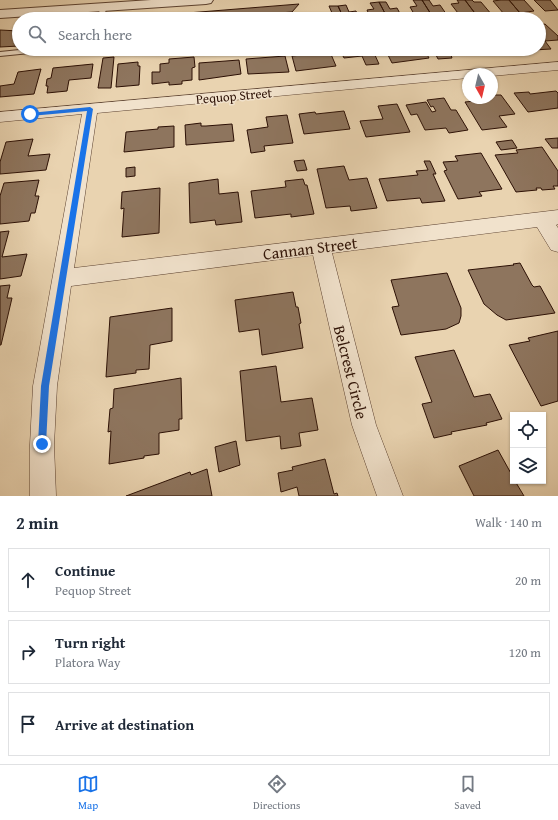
<!DOCTYPE html>
<html lang="en">
<head>
<meta charset="utf-8">
<style>
	body { margin:0; font-family:"Gentium Book Plus",serif; background:#f2f2f3; color:#1f2937 }
	.controls { position:absolute; right:12px; bottom:12px; display:grid; overflow:hidden; border-radius:0px; box-shadow:0 1px 3px #0004 }
	.controls button { width:36px; height:36px; display:grid; place-items:center; padding:0; border:0; border-bottom:1px solid #e0e1e3; background:#fff; color:#1f2937; font:20px sans-serif }
	.compass { position:absolute; left:462px; top:68px; width:36px; height:36px; border-radius:50%; background:#fff; box-shadow:0 1px 3px #0004; rotate:172deg }
	.stop { position:absolute; width:12px; height:12px; margin:-9px; border:3px solid #1a73e8; border-radius:50%; background:#fff }
	.stop.end { background:#1a73e8; border-color:#fff; box-shadow:0 1px 4px #0008 }
	.list { margin:0; padding:0; list-style:none }
	h2 { display:flex; justify-content:space-between; align-items:center; height:52px; margin:0; padding:0 16px; font-size:17px }
	h2 small { font-size:13px; font-weight:400; color:#747a83 }
	.list li { display:grid; grid-template-columns:26px 1fr auto; gap:12px; align-items:center; box-sizing:border-box; height:64px; margin:0 8px 8px; padding:0 8px; border:1px solid #e0e1e3; border-radius:0px }
	.list b { display:block; font-size:15px; white-space:nowrap }
	.list p { margin:0; font-size:13px; white-space:nowrap; color:#747a83 }
	.list em { font-size:13px; font-style:normal; color:#747a83 }
	.icon { flex:none; width:22px; height:22px; fill:none; stroke:currentColor; stroke-width:2; stroke-linecap:round; stroke-linejoin:round }
	.map { position:relative; flex:none; width:558px; height:496px; overflow:hidden }
	.search { position:absolute; background:#fff; box-shadow:0 1px 3px #0004; left:12px; right:12px; top:12px; height:44px; display:flex; align-items:center; gap:10px; box-sizing:border-box; padding:0 14px; border-radius:22px; color:#747a83; font-size:15px }
	.sheet { height:268px; background:#fff }
	nav { display:flex; justify-content:space-around; align-items:center; box-sizing:border-box; height:56px; border-top:1px solid #e0e1e3; background:#fff; font-size:11px; color:#747a83 }
	nav a { display:grid; justify-items:center; gap:2px }
	nav .on { color:#1a73e8 }
	.map>svg:first-child { display:block }
	.building { fill:#8e755e; stroke:#2c1005 }
	.lines { fill:none; stroke-linecap:round; stroke-linejoin:round }
	.service-casing { stroke:#5b4130; stroke-width:2 }
	.minor-casing { stroke:#5b4130; stroke-width:1 }
	.tertiary-casing { stroke:#5b4130; stroke-width:2 }
	.service { fill:#f1e2cc; fill-rule:evenodd }
	.minor { fill:#f1e2cc; fill-rule:evenodd }
	.tertiary { fill:#f1e2cc; fill-rule:evenodd }
	.route { fill:#1a73e8 }
	.labels { text-anchor:middle; dominant-baseline:central; stroke-width:3; stroke-linejoin:round; paint-order:stroke }
	.far-street-label { font-size:13px; fill:#2c1005; stroke:#f1e2cc }
	.street-label { font-size:16px; fill:#2c1005; stroke:#f1e2cc }
</style>
</head>
<body>
<div class="map">
<svg width="558" height="496" viewBox="0 0 558 496">
	<rect width="100%" height="100%" fill="#e9d3b0"/>
	<filter id="stains"><feTurbulence type="fractalNoise" baseFrequency=".005" numOctaves="4"/><feColorMatrix values="0 0 0 0 .2 0 0 0 0 .09 0 0 0 0 .02 0 0 0 .5 -.17"/></filter>
	<radialGradient id="worn" r=".72"><stop offset=".6" stop-color="#630" stop-opacity="0"/><stop offset="1" stop-color="#630" stop-opacity=".3"/></radialGradient>
	<path class="building" d="M413,0H422L434,19H417L410,7L417,6Z
		M422,0H429L433,6L440,5L449,18L434,19Z
		M457,0H465L477,16L461,17L451,4L459,3Z
		M465,0H472L474,2H481L492,15L477,16Z
		M501,0H509L520,13L504,14L493,1Z
		M509,0H524L534,11L520,13Z
		M534,0H550L558,10L545,11Z
		M379,2H386L390,9L397,8L403,19H388Z
		M379,2L388,19H371L367,10L374,9L370,3Z
		M299,4L292,12L202,19H171L175,14Z
		M346,5L349,12L356,11L359,19H344L338,6Z
		M329,6H338L344,19H326L324,13H332Z
		M545,24L558,36V40L545,41L551,49L533,50L539,49V25Z
		M0,30L19,31V46L0,47Z
		M335,49H379L381,53H374L379,64L366,65L362,56L344,58L342,54H337Z
		M385,49H424L429,58L392,63Z
		M433,49H472L475,53L461,54L451,55L452,58L438,59Z
		M484,49H520L522,51L488,55Z
		M330,52L336,66L296,71L292,56Z
		M285,56L289,72L248,74L246,59Z
		M114,57L111,88H98L103,58Z
		M194,57L195,67L192,68V80L182,81V84L169,85V82L152,84V72H160V64L169,63V59Z
		M239,60L241,74L199,80V63Z
		M138,62V66H140L139,85L116,87L118,64Z
		M93,64L91,78L69,80L67,91L47,93L48,86H46L47,79L51,78L53,68Z
		M41,69L34,94L0,97V86L14,84L18,72Z
		M556,91L558,93V108L528,112L514,93L529,92L530,94Z
		M492,95H501L515,114L499,116L507,127L482,130L465,102L485,100L484,98H492Z
		M444,98L451,110H456L468,130L449,133L446,128L425,130L417,114L411,115L406,105L426,102L432,112L436,111L433,106L431,107L427,100Z
		M397,104L410,132L366,137L360,121L383,119L378,106Z
		M344,111L350,129L304,134L299,114L315,112L316,114Z
		M287,115L293,143L264,146L265,151L251,153L247,130L268,127L266,117Z
		M201,123V126H206L232,124L234,141L186,145L185,125Z
		M174,126V147L124,152L126,132L158,129V127Z
		M558,138V148H552L545,139Z
		M33,139L28,156L50,154L46,170L0,174V162L6,142Z
		M512,140L517,148L501,150L496,142Z
		M542,147L558,171V186H553L555,189L542,190L541,188H536L537,190L516,192L495,155L518,153L516,150Z
		M481,153L502,189L479,192L482,196L458,199L444,171L447,170L443,162L458,161L455,156Z
		M304,160L307,170L297,171L294,161Z
		M424,161H430L436,174H433L445,201L422,203L420,198L387,201L379,179L418,175L416,171L428,170Z
		M344,166L349,180L367,178L377,208L351,211L350,206L326,208L317,169Z
		M135,167V176L126,177V168Z
		M218,179L219,194L238,192L242,222L216,225L215,220L190,223L189,183Z
		M303,179L305,185H307L314,214L291,217V214L255,218L251,191L286,187L285,181Z
		M39,180L35,196H39L35,213H31L29,221L0,224V196L4,183Z
		M160,188L159,233L122,237L124,208L121,209L122,192Z
		M9,231L2,257L27,254L21,276L0,279V232Z
		M520,263L532,285L534,287L540,286L555,313L506,320L497,315L484,304L468,270L514,265L513,264Z
		M447,273L461,308V316L459,323L446,329L401,335L392,307L399,306L391,280Z
		M10,285L7,298H12L1,345H0V286Z
		M293,292L296,307H298L301,323L299,324L303,348L262,355L259,329L239,332L235,300Z
		M172,308V341L150,345L149,369L136,370V373L106,377L110,317Z
		M558,331V401L541,406L509,345L530,341L528,338Z
		M454,350L474,397L490,394L502,419L486,423L487,425L451,432L452,434L434,438L422,404L432,402L415,357Z
		M276,366L281,402L312,398L318,430L299,433L301,446L281,449L280,436L246,441L240,371Z
		M181,378L182,419H179V430L159,433V454L144,456V458L109,464L111,431L108,432L110,409L113,408L114,389Z
		M236,441L240,465L219,472L215,447Z
		M498,450L513,477V481H515L524,496H474L459,466Z
		M325,459L334,494L337,493L338,496H299L297,487L281,492L278,473L293,470L292,467Z
		M207,469L212,496H126L190,472L191,475Z"/>
	<g class="lines">
		<g class="service-casing">
			<path id="service" d="M103,6L106,8L104,19H98L100,8Z
				M29,49H53L50,51L0,56V52Z"/>
		</g>
		<g class="minor-casing">
			<path id="minor" d="M558,62V70L492,76V74H468V78L97,113L74,268L558,210V224L556,225L558,228V252L551,250L537,227L332,253L376,425L403,496H377L352,425L313,255L71,286L57,386L54,445L56,496H30V445L33,386L82,114L0,122V112Z"/>
		</g>
		<g class="tertiary-casing">
			<path id="tertiary" d="M151,0H213L211,3L206,4L0,18V10Z"/>
		</g>
		<use href="#service" class="service"/>
		<use href="#minor" class="minor"/>
		<use href="#tertiary" class="tertiary"/>
	</g>
	<path class="route" d="M90,107L93,109L49,386L46,444L45,448L42,449L39,448L38,444L41,386L87,111L30,116L28,114L30,113Z"/>
	<g class="labels">
		<g class="far-street-label">
			<text transform="translate(234 96) rotate(-5)">Pequop Street</text>
		</g>
		<g class="street-label">
			<text transform="translate(310 248) rotate(-7)">Cannan Street</text>
			<text transform="translate(351 372) rotate(76)">Belcrest Circle</text>
		</g>
	</g>
	<rect width="100%" height="100%" filter="url(#stains)"/>
	<rect width="100%" height="100%" fill="url(#worn)"/>
</svg>
<div class="controls">
<button><svg class="icon" aria-label="locate" viewBox="0 0 24 24"><circle cx="12" cy="12" r="6"/><path d="M12 2v4M12 18v4M2 12h4M18 12h4"/></svg></button>
<button><svg class="icon" aria-label="layers" viewBox="0 0 24 24"><path d="M12 4l9 5-9 5-9-5zM3 14l9 5 9-5"/></svg></button>
</div>
<svg class="compass" viewBox="-18 -18 36 36"><path d="M0-13l5 13h-10z" fill="#e53935"/><path d="M0 13l5-13h-10z" fill="#747a83"/></svg>
<div class="stop" style="left:30px;top:114px"></div>
<div class="stop end" style="left:42px;top:444px"></div>
<div class="search"><svg class="icon" aria-label="search" viewBox="0 0 24 24"><circle cx="10" cy="10" r="6"/><path d="M15 15l6 6"/></svg>Search here</div>
</div>
<section class="sheet">
<h2>2 min<small>Walk · 140 m</small></h2>
<ul class="list">
<li><svg class="icon" aria-label="ahead" viewBox="0 0 24 24"><path d="M12 20V5M6 11l6-6 6 6"/></svg><div><b>Continue</b><p>Pequop Street</p></div><em>20 m</em></li>
<li><svg class="icon" aria-label="right" viewBox="0 0 24 24"><path d="M7 20v-9h11M14 6l5 5-5 5"/></svg><div><b>Turn right</b><p>Platora Way</p></div><em>120 m</em></li>
<li><svg class="icon" aria-label="arrive" viewBox="0 0 24 24"><path d="M6 21V4h12l-3 4 3 4H6"/></svg><div><b>Arrive at destination</b></div></li>
</ul>
</section>
<nav>
<a class="on"><svg class="icon" aria-label="map" viewBox="0 0 24 24"><path d="M3 6l6-2 6 2 6-2v14l-6 2-6-2-6 2zM9 4v14M15 6v14"/></svg>Map</a>
<a><svg class="icon" aria-label="directions" viewBox="0 0 24 24"><path d="M12 3l9 9-9 9-9-9zM9 14v-3h6M13 9l2 2-2 2"/></svg>Directions</a>
<a><svg class="icon" aria-label="saved" viewBox="0 0 24 24"><path d="M7 4h10v16l-5-4-5 4z"/></svg>Saved</a>
</nav>
</body>
</html>
